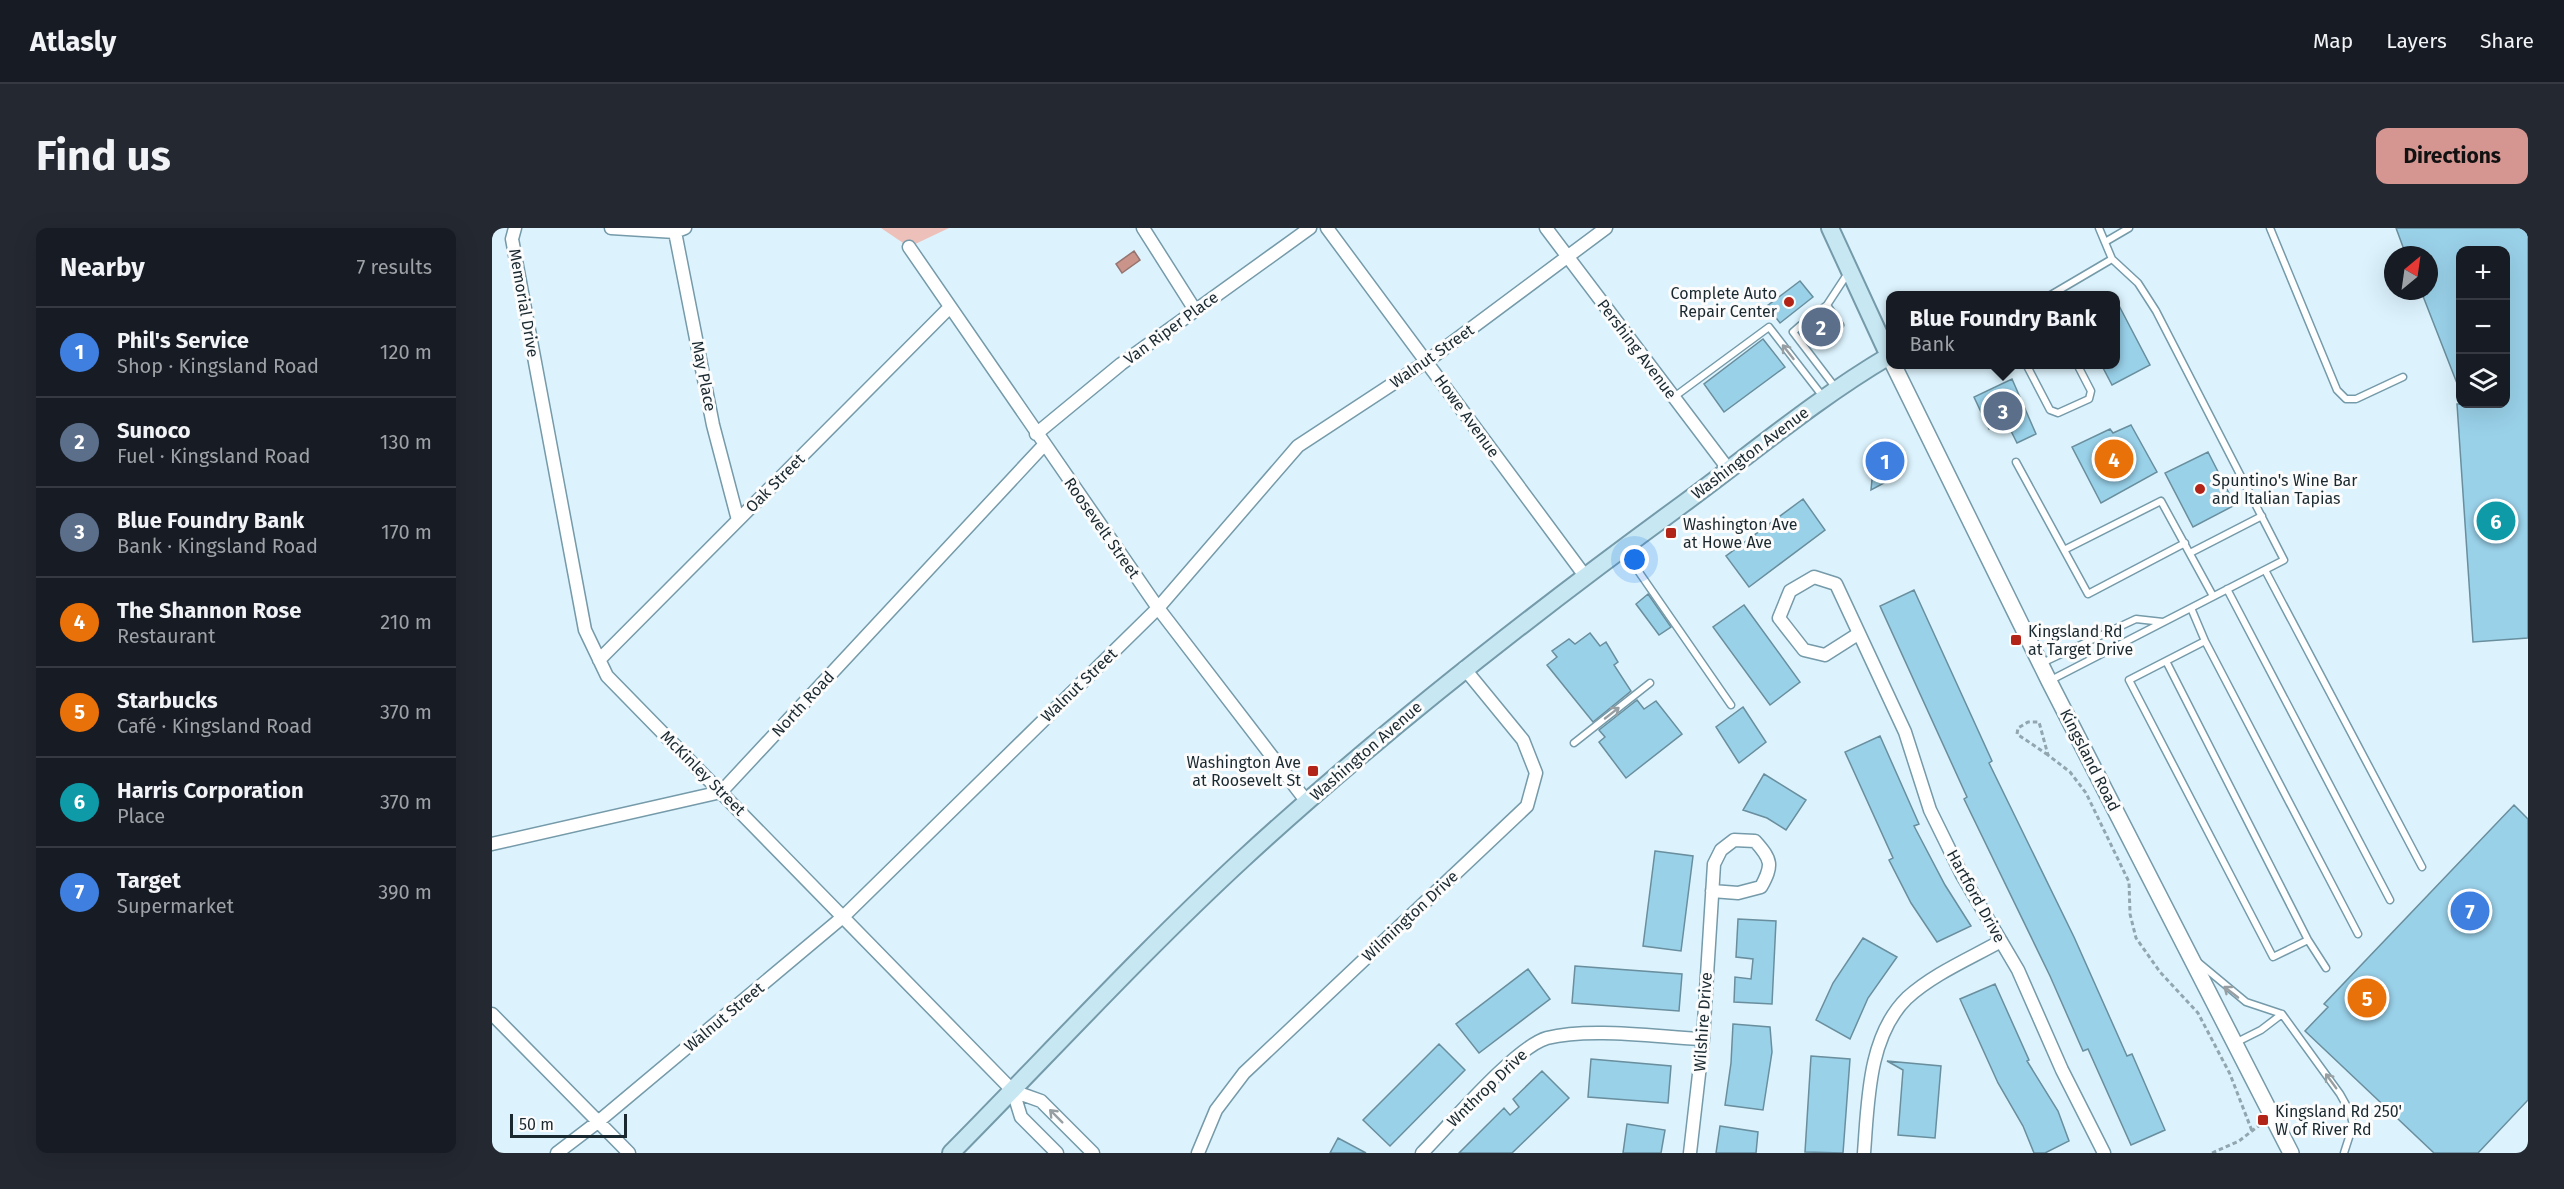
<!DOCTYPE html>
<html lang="en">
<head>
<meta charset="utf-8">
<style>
	body { margin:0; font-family:"Fira Sans",sans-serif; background:#242831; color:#f1f3f6 }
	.controls { position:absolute; right:18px; top:18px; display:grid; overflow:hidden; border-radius:12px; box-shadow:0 6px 24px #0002 }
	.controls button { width:54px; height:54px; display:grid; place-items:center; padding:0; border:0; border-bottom:2px solid #363941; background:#171b24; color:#f1f3f6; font:30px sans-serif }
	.compass { position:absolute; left:1892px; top:18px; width:54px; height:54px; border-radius:50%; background:#171b24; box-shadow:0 6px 24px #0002; rotate:29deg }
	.scale { position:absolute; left:18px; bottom:15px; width:117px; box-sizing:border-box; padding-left:6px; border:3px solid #1a2930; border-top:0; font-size:16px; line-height:21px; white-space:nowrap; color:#1a2930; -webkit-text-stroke:4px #fcfcfc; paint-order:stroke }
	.you { position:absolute; left:1143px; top:332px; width:21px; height:21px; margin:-15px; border:4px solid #fff; border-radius:50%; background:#1a73e8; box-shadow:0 0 0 9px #1a73e833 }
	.badge { display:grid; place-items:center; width:39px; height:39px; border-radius:50%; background:#d59692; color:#fff; font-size:20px; font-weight:700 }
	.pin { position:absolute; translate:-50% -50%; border:3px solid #fff; box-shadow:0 2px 6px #0006 }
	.popup { position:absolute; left:1394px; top:63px; width:234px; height:78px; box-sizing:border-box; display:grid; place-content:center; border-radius:12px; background:#171b24; filter:drop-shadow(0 2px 4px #0005); font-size:20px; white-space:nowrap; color:#9ea1a6 }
	.popup b { font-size:22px; color:#f1f3f6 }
	.popup::after { content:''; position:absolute; left:50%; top:100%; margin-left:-12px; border:12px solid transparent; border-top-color:#171b24 }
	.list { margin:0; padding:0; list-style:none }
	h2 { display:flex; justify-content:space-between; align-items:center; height:78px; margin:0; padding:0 24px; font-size:26px }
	h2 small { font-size:20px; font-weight:400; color:#9ea1a6 }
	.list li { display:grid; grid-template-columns:39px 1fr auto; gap:18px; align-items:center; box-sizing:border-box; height:90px; padding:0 24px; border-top:2px solid #363941 }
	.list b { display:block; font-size:22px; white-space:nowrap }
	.list p { margin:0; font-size:20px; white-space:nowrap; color:#9ea1a6 }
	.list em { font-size:20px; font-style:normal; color:#9ea1a6 }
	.icon { flex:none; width:33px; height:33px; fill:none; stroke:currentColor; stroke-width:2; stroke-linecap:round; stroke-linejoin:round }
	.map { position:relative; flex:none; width:2036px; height:925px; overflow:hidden; border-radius:12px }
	header { display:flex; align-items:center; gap:36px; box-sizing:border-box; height:84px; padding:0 30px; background:#171b24; border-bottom:2px solid #363941 }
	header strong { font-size:28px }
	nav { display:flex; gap:33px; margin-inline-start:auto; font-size:21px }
	.intro { display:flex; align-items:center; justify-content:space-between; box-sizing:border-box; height:144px; padding:0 36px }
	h1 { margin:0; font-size:42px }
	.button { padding:15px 27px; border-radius:12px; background:#d59692; color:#111; font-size:21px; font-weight:700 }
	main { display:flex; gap:36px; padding:0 36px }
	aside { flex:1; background:#171b24; border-radius:12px; box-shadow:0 6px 24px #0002 }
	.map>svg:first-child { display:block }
	.green { fill:#edc1b9 }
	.water { fill:#ca948b; stroke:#957470; stroke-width:1.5 }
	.building { fill:#99d1e9; stroke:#698e9d; stroke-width:1.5 }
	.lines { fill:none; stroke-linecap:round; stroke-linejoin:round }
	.service-casing { stroke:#759aa9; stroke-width:9 }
	.minor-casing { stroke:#759aa9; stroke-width:15 }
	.tertiary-casing { stroke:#759aa9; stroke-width:18 }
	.secondary-casing { stroke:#759aa9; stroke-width:20 }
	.path { stroke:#92a6af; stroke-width:3; stroke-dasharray:4.5 3; stroke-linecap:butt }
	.service { stroke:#fff; stroke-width:6 }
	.minor { stroke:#fff; stroke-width:12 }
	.tertiary { stroke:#fff; stroke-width:15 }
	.secondary { stroke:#c7e8f3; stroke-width:16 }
	.oneway { stroke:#989fa2 }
	.poi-dot { fill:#b32418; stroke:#fcfcfc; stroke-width:2 }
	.labels { text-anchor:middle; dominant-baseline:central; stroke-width:6; stroke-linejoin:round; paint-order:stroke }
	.poi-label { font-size:16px; fill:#1a2930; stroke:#fcfcfc; text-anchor:start }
	.street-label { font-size:16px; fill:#1a2930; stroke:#fcfcfc }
</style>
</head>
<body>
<header>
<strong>Atlasly</strong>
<nav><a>Map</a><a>Layers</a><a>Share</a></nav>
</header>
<div class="intro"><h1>Find us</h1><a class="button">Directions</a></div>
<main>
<aside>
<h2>Nearby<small>7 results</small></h2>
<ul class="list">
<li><span class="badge" style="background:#3f7fe0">1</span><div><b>Phil's Service</b><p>Shop · Kingsland Road</p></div><em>120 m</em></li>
<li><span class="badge" style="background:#5c6f8a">2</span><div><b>Sunoco</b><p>Fuel · Kingsland Road</p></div><em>130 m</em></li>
<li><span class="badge" style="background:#5c6f8a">3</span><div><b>Blue Foundry Bank</b><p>Bank · Kingsland Road</p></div><em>170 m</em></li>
<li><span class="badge" style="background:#e8710a">4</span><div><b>The Shannon Rose</b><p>Restaurant</p></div><em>210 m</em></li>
<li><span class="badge" style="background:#e8710a">5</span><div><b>Starbucks</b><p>Café · Kingsland Road</p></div><em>370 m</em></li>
<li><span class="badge" style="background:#0f9aa8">6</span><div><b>Harris Corporation</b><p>Place</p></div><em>370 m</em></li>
<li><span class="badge" style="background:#3f7fe0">7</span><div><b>Target</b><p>Supermarket</p></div><em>390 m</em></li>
</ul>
</aside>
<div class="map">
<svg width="2036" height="925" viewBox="0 0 2036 925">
	<rect width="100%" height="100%" fill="#dcf3fd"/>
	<path class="green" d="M389,0H457L417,19Z"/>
	<path class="water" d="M642,23L648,32L630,45L624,36Z"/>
	<path class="building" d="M1904,0H2036V410L1981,414L1965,176H2013V22H1968V163L1929,63H1937V27H1914Z
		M1308,53L1321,69L1288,95L1275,78Z
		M1623,70L1658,137L1620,157L1609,136H1623Z
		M1271,111L1293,139L1232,184L1212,156Z
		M1520,151L1544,206L1525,215L1514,193L1497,201L1482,169Z
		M1639,197L1665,244L1609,275L1580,219L1618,201L1621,205Z
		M1395,213L1411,245L1379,262L1383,221Z
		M1716,224L1743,277L1701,299L1673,245Z
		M1311,271L1333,302L1257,359L1234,328Z
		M1422,362L1500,533L1497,535L1582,709L1635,828L1640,826L1673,902L1639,917L1596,821L1591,823L1558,748L1472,571L1475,569L1388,378Z
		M1156,366L1179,399L1167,407L1144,376Z
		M1252,377L1308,454L1278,477L1221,399Z
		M1098,405L1108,418L1114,414L1126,434L1122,437L1139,463L1101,494L1055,437L1065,429L1060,423L1077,411L1083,416Z
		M1145,472L1152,481L1164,473L1190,506L1134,550L1107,514L1113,509L1107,502Z
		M1251,479L1274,514L1247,535L1224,499Z
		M1388,508L1427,596L1422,598L1453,657L1479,698L1445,714L1419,675L1397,632L1401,630L1353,524Z
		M1272,546L1314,572L1294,602L1275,590L1251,582Z
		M2022,577L2036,591V872L1986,925H1942L1813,803L1836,779L1832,776Z
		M1163,623L1201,628L1189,723L1151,718Z
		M1246,691L1284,693L1280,776L1242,774L1243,749L1259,751L1261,731L1244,729Z
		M1371,710L1405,729L1376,770L1358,811L1324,792L1341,755Z
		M1083,738L1190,746L1187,783L1080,775Z
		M1036,741L1058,771L987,825L964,796Z
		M1503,756L1537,832L1535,833L1566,883L1577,913L1553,925H1542L1531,898L1506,855L1468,771Z
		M1241,796L1278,799L1280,824L1271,882L1233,877L1239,835Z
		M947,816L973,842L898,918L871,892Z
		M1319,828L1358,831L1351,925L1313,924Z
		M1099,831L1179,838L1176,875L1096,869Z
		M1395,833L1449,838L1443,910L1406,907L1411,842Z
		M1050,843L1077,870L1020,925H967L1012,880L1018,887L1027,879L1021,871Z
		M1135,896L1173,902L1169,925H1131Z
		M1228,898L1266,904L1264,925H1224Z
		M846,910L874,925H838Z"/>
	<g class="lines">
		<g class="service-casing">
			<path id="service" d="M1778,0L1845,162L1854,171H1864L1911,149
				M1613,14L1637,0
				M1557,68L1620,31
				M1335,77L1348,97L1341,102
				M1327,83L1335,77L1356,45
				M1309,97L1301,104L1343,159
				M1534,136L1558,182L1566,185L1597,171L1599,163L1585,136
				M1182,169L1277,99L1332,170
				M1524,234L1572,322L1669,273L1721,368
				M1131,321L1239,477
				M1572,322L1596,366L1693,315
				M1698,325L1770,288
				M1773,342L1930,639
				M1735,361L1898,672
				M1699,380L1713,413
				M1674,433L1816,712
				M1550,435L1644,391L1671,394
				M1559,452L1792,332L1664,83L1646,55L1620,31L1607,0
				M1082,515L1158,455
				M1707,735L1754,774L1790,786L1848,866L1858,884L1861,897L1852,925
				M1834,740L1816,712L1781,729L1637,452L1713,413L1866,706
				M1743,815L1769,802L1790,786"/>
		</g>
		<g class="minor-casing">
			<path id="minor" d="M23,0L20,11L93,402L115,448L521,863L529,889L565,925
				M119,0L183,4L193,0
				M651,0L703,82
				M835,0L1093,348
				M1054,0L1237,242
				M183,4L221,197L246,292
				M417,19L666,380L815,574
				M544,206L629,136L818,0
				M1366,406L1333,427L1312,422L1287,390L1298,363L1322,349L1344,356L1413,504L1438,582L1470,647L1526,742L1570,842L1612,925
				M107,432L458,79
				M0,616L229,564L552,217
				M0,786L137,925
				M521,863L549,873L601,925
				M65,925L107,893L352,688L666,380L806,218L934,134L1114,0
				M706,925L724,882L752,845L1035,578L1044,545L1031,512L972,440
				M930,925C956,899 1023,819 1055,810C1098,799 1165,809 1211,811
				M1198,925L1211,811L1222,636L1229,622L1242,612L1263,613C1280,632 1281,637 1269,659L1246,665L1220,663
				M1372,925C1376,874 1376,808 1415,770C1441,746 1479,730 1509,713"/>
		</g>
		<g class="tertiary-casing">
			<path id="tertiary" d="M1401,136L1557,453L1799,925"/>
		</g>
		<g class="secondary-casing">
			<path id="secondary" d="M459,925C556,827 650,724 752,630C890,503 1039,387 1191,276C1259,226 1324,171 1397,128L1338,0"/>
		</g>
		<path class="path" d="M1556,527L1525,506L1526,500L1536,494H1547L1556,527L1578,544L1594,565L1637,654L1638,686L1644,710L1668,744L1706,785L1738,846L1760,903
			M1720,925L1747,913L1769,896"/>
		<use href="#service" class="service"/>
		<use href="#minor" class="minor"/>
		<use href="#tertiary" class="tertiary"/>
		<use href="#secondary" class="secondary"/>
	</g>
	<defs><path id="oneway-shaft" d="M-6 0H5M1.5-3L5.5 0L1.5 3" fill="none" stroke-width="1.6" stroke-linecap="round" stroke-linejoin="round" transform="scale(1.5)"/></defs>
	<g class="oneway">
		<use href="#oneway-shaft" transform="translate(1296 124) rotate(-128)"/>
		<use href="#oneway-shaft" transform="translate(1120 485) rotate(-38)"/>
		<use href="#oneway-shaft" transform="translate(1739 764) rotate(-142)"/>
		<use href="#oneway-shaft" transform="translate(1839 853) rotate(-126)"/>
		<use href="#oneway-shaft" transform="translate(564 888) rotate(-135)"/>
	</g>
	<g class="poi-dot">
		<circle cx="1297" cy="74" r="6"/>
		<circle cx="1708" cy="261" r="6"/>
		<rect x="1173" y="299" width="12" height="12" rx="3"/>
		<rect x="1518" y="406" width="12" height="12" rx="3"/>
		<rect x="815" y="537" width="12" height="12" rx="3"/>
		<rect x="1765" y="886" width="12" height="12" rx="3"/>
	</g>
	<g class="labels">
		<g class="poi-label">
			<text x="1285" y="65" text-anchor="end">Complete Auto<tspan x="1285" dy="18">Repair Center</tspan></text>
			<text x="1720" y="252">Spuntino's Wine Bar<tspan x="1720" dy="18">and Italian Tapias</tspan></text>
			<text x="1191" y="296">Washington Ave<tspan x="1191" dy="18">at Howe Ave</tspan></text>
			<text x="1536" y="403">Kingsland Rd<tspan x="1536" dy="18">at Target Drive</tspan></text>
			<text x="809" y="534" text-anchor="end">Washington Ave<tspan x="809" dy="18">at Roosevelt St</tspan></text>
			<text x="1783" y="883">Kingsland Rd 250'<tspan x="1783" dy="18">W of River Rd</tspan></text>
		</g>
		<g class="street-label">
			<text transform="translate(32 75) rotate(80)">Memorial Drive</text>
			<text transform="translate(679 100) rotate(-36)">Van Riper Place</text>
			<text transform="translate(1145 121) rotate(53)">Pershing Avenue</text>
			<text transform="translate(940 128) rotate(-35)">Walnut Street</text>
			<text transform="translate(212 148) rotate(79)">May Place</text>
			<text transform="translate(975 188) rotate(54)">Howe Avenue</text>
			<text transform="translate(1258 225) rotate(-37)">Washington Avenue</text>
			<text transform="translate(283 255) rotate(-45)">Oak Street</text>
			<text transform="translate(610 300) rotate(55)">Roosevelt Street</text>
			<text transform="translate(587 457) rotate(-44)">Walnut Street</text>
			<text transform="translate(311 476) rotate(-47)">North Road</text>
			<text transform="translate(874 523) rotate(-41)">Washington Avenue</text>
			<text transform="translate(1598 532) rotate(63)">Kingsland Road</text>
			<text transform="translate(211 545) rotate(45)">McKinley Street</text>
			<text transform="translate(1484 668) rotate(61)">Hartford Drive</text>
			<text transform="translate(918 688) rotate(-43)">Wilmington Drive</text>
			<text transform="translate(232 789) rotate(-40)">Walnut Street</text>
			<text transform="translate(1211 794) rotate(-86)">Wilshire Drive</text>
			<text transform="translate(995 860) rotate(-44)">Wnthrop Drive</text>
		</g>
	</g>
</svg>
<div class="controls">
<button>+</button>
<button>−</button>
<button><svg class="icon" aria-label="layers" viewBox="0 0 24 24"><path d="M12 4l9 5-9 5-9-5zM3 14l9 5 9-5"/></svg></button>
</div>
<svg class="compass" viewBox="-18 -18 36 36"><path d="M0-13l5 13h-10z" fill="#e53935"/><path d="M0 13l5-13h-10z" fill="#9ea1a6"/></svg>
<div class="scale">50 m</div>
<div class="you"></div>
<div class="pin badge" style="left:1393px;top:233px;background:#3f7fe0">1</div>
<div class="pin badge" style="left:1329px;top:99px;background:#5c6f8a">2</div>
<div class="pin badge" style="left:1511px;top:183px;background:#5c6f8a">3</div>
<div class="popup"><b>Blue Foundry Bank</b>Bank</div>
<div class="pin badge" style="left:1622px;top:231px;background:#e8710a">4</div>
<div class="pin badge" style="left:1875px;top:770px;background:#e8710a">5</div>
<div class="pin badge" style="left:2004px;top:293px;background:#0f9aa8">6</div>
<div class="pin badge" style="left:1978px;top:683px;background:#3f7fe0">7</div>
</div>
</main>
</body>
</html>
